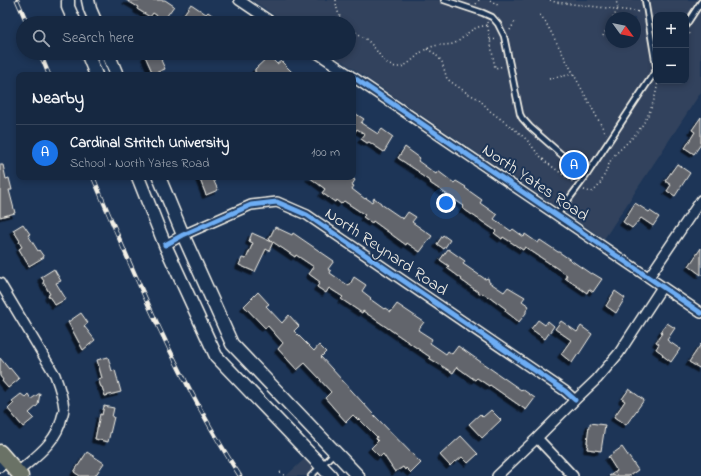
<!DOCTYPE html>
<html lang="en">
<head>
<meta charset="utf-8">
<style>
	body { margin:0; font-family:"Indie Flower",sans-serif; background:#23344c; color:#f1f3f6 }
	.controls { position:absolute; right:12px; top:12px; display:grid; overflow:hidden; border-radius:8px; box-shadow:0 2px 6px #0003 }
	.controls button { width:36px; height:36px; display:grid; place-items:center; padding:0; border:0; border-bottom:1px solid #35445a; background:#162841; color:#f1f3f6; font:20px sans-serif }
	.compass { position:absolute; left:605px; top:12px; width:36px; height:36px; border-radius:50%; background:#162841; box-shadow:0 2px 6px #0003; rotate:123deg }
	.you { position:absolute; left:446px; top:203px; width:14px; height:14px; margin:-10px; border:3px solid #fff; border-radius:50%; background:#1a73e8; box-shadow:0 0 0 6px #1a73e833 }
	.badge { display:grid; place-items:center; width:26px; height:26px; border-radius:50%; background:#1a73e8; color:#fff; font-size:13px; font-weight:700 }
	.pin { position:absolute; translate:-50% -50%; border:2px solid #fff; box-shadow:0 1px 4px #0006 }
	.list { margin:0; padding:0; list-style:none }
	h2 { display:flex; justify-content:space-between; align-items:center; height:52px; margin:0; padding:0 16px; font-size:17px }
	h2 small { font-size:13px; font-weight:400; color:#9ea6b1 }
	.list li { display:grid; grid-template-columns:26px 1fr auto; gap:12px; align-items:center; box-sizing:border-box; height:56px; padding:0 16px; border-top:1px solid #35445a }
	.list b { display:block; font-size:15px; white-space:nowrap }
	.list p { margin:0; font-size:13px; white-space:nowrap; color:#9ea6b1 }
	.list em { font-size:13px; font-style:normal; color:#9ea6b1 }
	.icon { flex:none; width:22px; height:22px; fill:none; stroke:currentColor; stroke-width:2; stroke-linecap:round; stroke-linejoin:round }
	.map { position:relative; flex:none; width:701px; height:476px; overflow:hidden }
	.search { position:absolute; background:#162841; box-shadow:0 2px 6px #0003; left:16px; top:16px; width:340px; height:44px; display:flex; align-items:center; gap:10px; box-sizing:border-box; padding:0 14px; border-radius:22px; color:#9ea6b1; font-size:15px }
	.panel { position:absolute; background:#162841; box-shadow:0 2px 6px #0003; left:16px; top:72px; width:340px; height:108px; border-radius:8px }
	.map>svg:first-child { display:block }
	.built { fill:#32435d; fill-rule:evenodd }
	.building { fill:#62656c; stroke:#f4f1e8; filter:url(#shadow) }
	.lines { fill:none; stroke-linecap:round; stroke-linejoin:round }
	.lane-casing { stroke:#f4f1e8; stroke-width:8 }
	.street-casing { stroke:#f4f1e8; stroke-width:12 }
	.secondary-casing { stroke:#f4f1e8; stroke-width:15 }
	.primary-casing { stroke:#f4f1e8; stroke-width:17 }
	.path { stroke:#f4f1e8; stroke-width:1.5; stroke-dasharray:1 3; stroke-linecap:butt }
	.lane { stroke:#1d3557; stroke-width:4.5 }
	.street { stroke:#1d3557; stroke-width:9 }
	.secondary { stroke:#1d3557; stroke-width:12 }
	.primary { stroke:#6a7266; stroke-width:14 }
	.rail-casing { stroke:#f4f1e8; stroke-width:4.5 }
	.rail { stroke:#1d3557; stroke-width:3; stroke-dasharray:9; stroke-linecap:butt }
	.cycleway-casing { stroke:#1d3557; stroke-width:8 }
	.cycleway { stroke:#6dadf4; stroke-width:5 }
	.labels { text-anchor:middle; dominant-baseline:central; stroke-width:4; stroke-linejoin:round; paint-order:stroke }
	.street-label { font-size:17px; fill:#f4f1e8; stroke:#1d3557 }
</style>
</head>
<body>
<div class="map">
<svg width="701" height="476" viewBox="0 0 701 476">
	<defs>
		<filter id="shadow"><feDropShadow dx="-3.5" dy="3.5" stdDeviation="0" flood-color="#0009"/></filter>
	</defs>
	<rect width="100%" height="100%" fill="#1d3557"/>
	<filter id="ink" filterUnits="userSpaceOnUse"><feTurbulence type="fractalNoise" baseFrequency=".025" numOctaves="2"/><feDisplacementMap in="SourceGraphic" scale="8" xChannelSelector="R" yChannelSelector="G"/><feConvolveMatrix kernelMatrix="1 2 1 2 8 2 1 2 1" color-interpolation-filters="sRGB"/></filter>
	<g filter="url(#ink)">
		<path class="built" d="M252,0H701V92L604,239L330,53H349V23H286ZM656,15H686V81H656ZM611,18H635V42H611Z
			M310,454L331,476H286Z"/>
		<path class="building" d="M126,0H165L174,6L164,20L153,13L150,17L137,9L138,7Z
			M191,4L206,14L208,12L223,23H188L181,18Z
			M146,53H159L162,60H161L165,69L153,74L145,56L147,55Z
			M269,56L277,64L281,61L295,75H258L255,72V69Z
			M353,112L364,119L361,123L378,134L382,129L393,137L384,152L369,142L367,143L361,139L365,134L357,129L353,135Z
			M701,117V144L694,154L685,148L695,132L692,130Z
			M405,147L420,158L418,161L436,174L438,171L454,183L456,181L466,187L465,188L482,200L480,203L497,215L494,219L511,231L513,229L524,237L525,234L538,243L540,240L558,252H559L591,274L592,273L602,279L593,292L589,289L587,293L565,278L567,275L525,247L523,250L503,237L502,239L494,233L496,231L462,208L464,206L430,183L431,182L418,173L419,172L398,158Z
			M677,164L690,173L675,196L667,191L671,185L665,181Z
			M0,165H3L6,179L9,178L12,190H9L15,213L0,217Z
			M199,177H212L218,190L206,195Z
			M309,177H351L355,180L352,185L354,186L352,189L365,199L366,198L372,202L374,198L381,203V204L403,219L408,212L416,217L412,222L432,236L420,252L407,243L406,245L373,221L372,223L363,217L365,215L344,201L341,204L336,200L335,202L322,193L325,189Z
			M635,203L649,212L650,211L659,217L653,226L641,218L632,228L623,222Z
			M23,224L30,234L28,235L38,251L39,250L44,257L29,266L19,249L22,247L19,242L20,241L13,230Z
			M275,227L292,235L293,233L334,261L328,269L331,271L330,273L349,286L354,277L366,285L362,291L371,298L370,299L384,309L385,308L391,312L397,304L424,322L418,330L432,339L430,343L446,354L448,351L452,354L458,346L521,390L522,389L535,398L526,410L490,385L489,386L477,378L475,380L457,367L453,373L429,358L430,357L363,311L362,313L341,299L343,297L329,288L326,293L317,287L320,282L309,274L314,267L296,255L295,257L273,242L269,251L266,249L255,272L239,265L242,258L246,259L253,243L249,241L252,233L272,242L269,239Z
			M443,235L450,240L444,249L437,244Z
			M701,248V275L689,266Z
			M448,249L465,261L463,264L485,279L488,278L489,282L504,292L508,287L525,297L522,301L529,306L526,311V313L519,322L505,311L506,309L490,297V298L482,293L481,294L461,280L462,279L447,268L449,266L440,260Z
			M54,269L61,281L56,283L66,299L55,305L48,295L50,294L43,282L44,281L41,277Z
			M615,291L625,298L616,313L606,306Z
			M258,292L269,304L266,306L282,323L289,315L299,326L294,331L314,351L319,345L326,352L321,357L373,414L421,463L411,473L406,468L405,470L403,467L395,472L383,454L380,457L371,448L378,441L376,439L377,437L359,419L358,420L353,415L346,422L325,398L331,392L320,380H321L305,363L297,370L278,349L283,343L268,326L265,328L244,306Z
			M81,313L88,323L84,326L95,340L83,350L68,322Z
			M538,320L545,325L548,321L554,326L545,339L531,329Z
			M561,321L577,332L581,326L592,334L579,354H578L572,363L561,354L571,340L555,329Z
			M667,323L675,328L667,340L680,349L671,362L662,355L663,354L656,349L659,344L656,342L662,333L661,332Z
			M701,344V369L689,362Z
			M108,357L112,371L115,370L121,392L105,396L102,387H101L98,379L102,378L97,360Z
			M0,358L9,369L10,368L19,379L8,388L2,381L3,380L0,376Z
			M629,389L644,400L626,425L614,417L625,401L622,399Z
			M40,393L38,405L29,413L34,418L23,427L8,409L14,403L12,401L21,394L25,397L28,394L31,399Z
			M104,406L114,408L112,417H114L108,442L95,439L100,414L102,415Z
			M491,410L501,420L482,438L469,424L480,414L483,417Z
			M590,423L605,425L601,451L587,449L588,443H587L589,425L590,426Z
			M461,436L478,454L468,463L462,457L456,462L455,461L450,466L440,455Z
			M622,447L638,470L629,476H609L617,471L608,457Z
			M87,452L104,463L95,476H80L74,472Z"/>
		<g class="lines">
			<g class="lane-casing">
				<path id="lane" d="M444,0L483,13L492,17L498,24L504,36L520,114L522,118L530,127L586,176
					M645,0L656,66
					M686,25L701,2
					M557,215L586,176L656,70
					M311,476L335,452"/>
			</g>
			<g class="street-casing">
				<path id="street" d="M239,0L273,23
					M317,53L350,75
					M353,77L701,313
					M165,245L183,235L251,205L277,202L307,215L565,391L575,400
					M649,277L701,200
					M0,283L55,375C59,386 63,397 64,408C64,411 63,414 62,417C57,442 36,456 18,472
					M537,438L573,476
					M0,467L6,458
					M497,476L537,438L575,400L597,379L619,353L662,287"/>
			</g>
			<g class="secondary-casing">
				<path id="secondary" d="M68,0V7L75,23
					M88,0L90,9L96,23
					M87,53L96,75
					M108,53L117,75
					M138,177L165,245L216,356L331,476
					M159,177L183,235L232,344L358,476"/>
			</g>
			<g class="primary-casing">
				<path id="primary" d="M0,452L21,476"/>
			</g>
			<path class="path" d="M336,0C336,9 339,16 344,23
				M490,0L499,6
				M550,0L555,2L641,12
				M476,4L479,0
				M540,15L545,21L606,134
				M613,18L618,9L616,0
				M487,22L495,68L504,66
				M349,28C356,33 365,37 371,44C378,51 382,62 392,66C403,70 410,62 418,55C422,51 428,48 434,46C441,44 448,46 455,43C462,40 467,32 474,29C479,26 484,26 489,25
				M510,30L516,20
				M603,36L611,21
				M686,37L691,31
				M490,40L498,39
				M427,49L434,53L439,58L442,62L447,79L467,93L479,99L490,111L518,132L527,140L538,154L546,162L573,182
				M549,79L573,74
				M584,190L591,192C602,188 606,168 612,158C618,151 625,145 632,138C647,122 655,103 658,81
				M280,472L285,476"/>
			<use href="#lane" class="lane"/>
			<use href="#street" class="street"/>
			<use href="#secondary" class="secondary"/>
			<use href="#primary" class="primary"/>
			<g class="rail-casing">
				<path id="rail" d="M17,0L27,23
					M40,53L49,75
					M93,177C136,279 180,383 240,476"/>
			</g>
			<use href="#rail" class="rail"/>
			<g class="cycleway-casing">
				<path id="cycleway" d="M353,77L701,313
					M165,245L183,235L251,205L277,202L307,215L565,391L575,400"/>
			</g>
			<use href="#cycleway" class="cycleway"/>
		</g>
	</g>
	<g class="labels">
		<g class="street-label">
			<text transform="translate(535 183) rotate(34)">North Yates Road</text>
			<text transform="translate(386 252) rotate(34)">North Reynard Road</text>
		</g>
	</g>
</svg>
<div class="controls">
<button>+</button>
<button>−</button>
</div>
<svg class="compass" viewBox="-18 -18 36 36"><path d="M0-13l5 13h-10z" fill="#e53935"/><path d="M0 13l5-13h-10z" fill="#9ea6b1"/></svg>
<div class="you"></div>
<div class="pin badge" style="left:574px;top:165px">A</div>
<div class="search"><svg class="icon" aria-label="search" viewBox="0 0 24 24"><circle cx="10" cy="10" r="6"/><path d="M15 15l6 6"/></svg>Search here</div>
<section class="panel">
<h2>Nearby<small></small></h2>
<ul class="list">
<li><span class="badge">A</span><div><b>Cardinal Stritch University</b><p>School · North Yates Road</p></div><em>100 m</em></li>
</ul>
</section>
</div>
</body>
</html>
